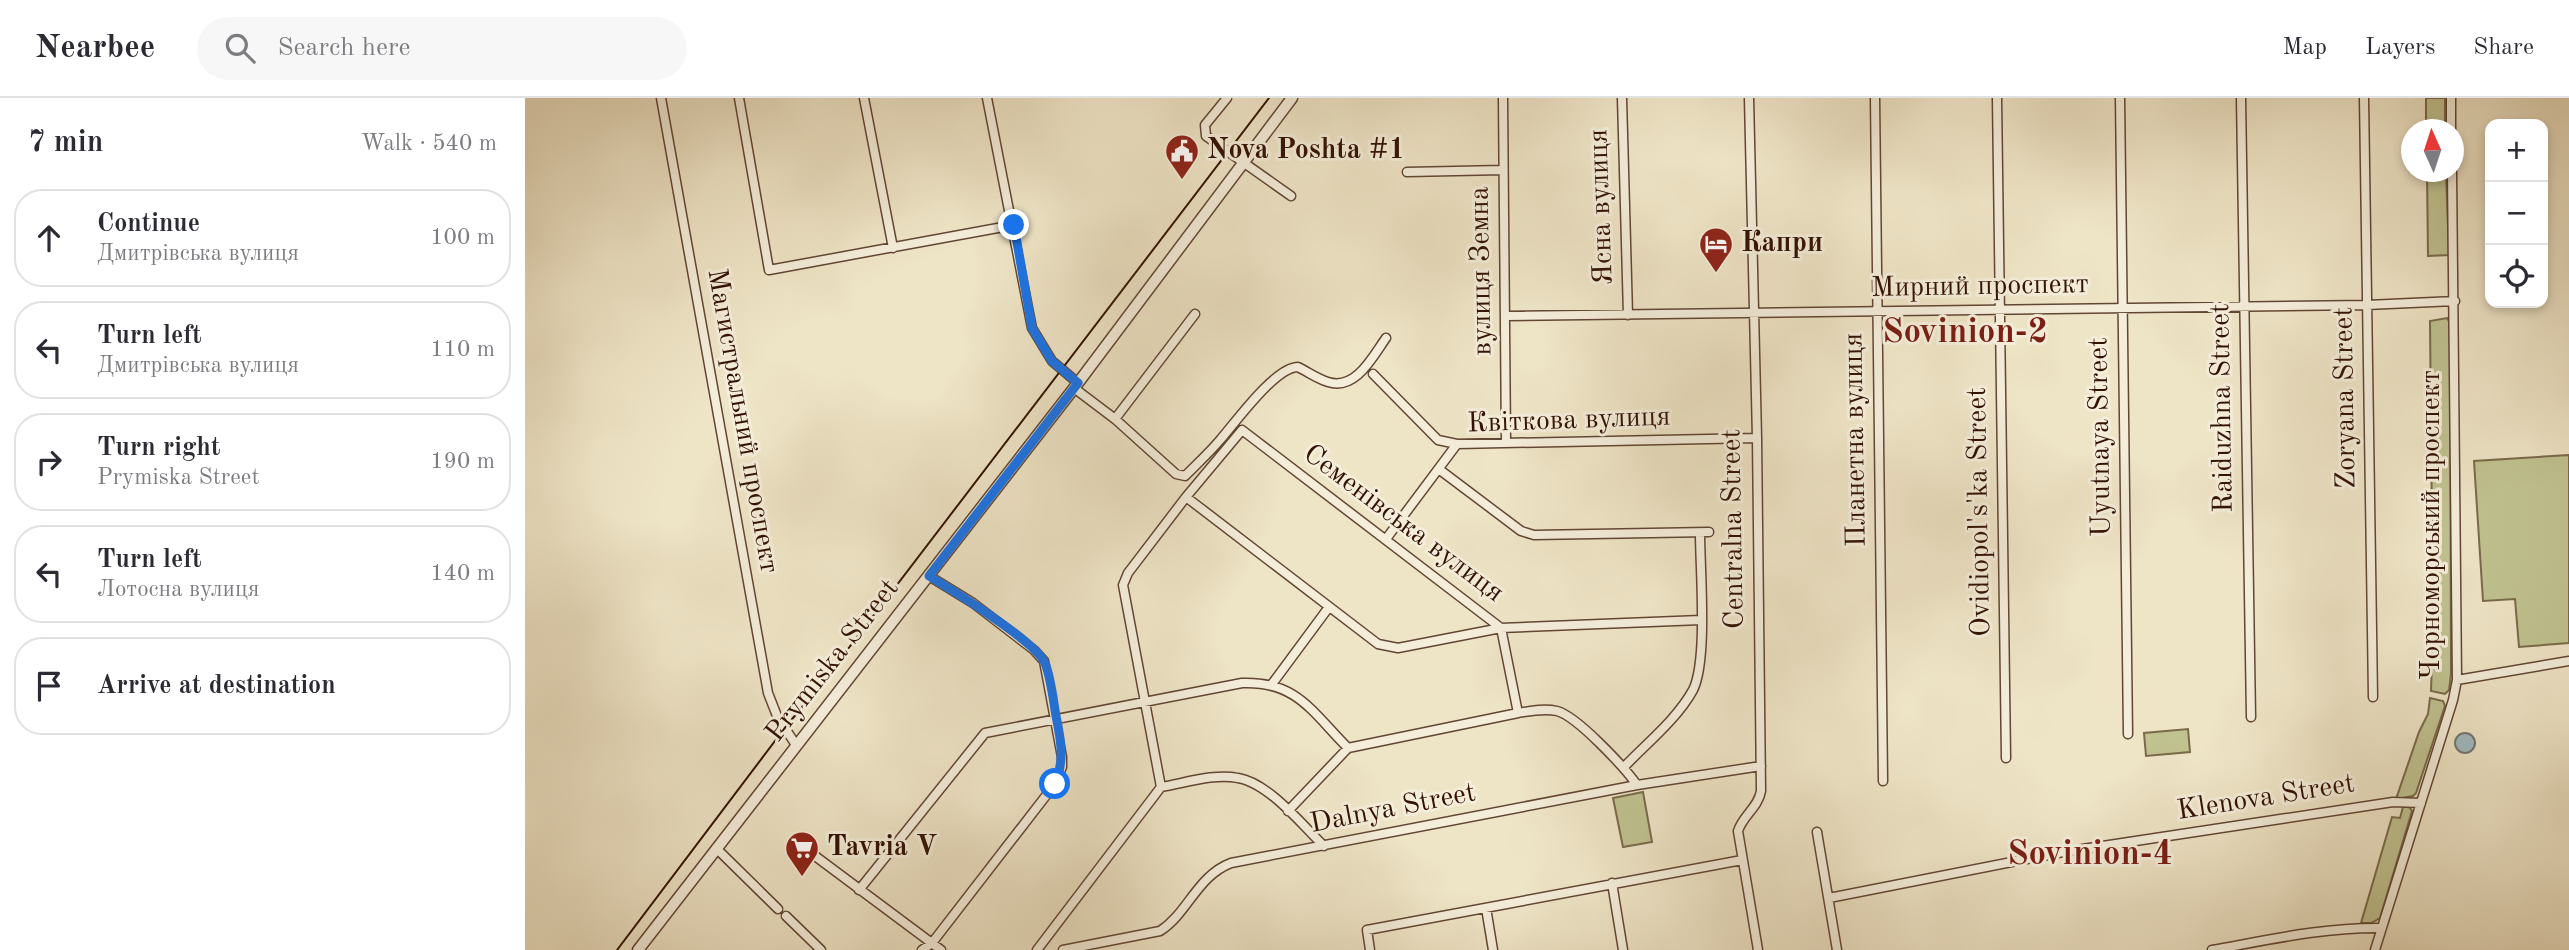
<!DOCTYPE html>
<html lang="en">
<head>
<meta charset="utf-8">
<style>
	body { margin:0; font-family:"Old Standard TT",serif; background:#f7f7f7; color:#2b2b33 }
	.controls { position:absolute; right:21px; top:21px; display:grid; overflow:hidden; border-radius:14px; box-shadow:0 4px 10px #0003 }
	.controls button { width:63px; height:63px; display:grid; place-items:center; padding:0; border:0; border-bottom:2px solid #e1e1e2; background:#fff; color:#2b2b33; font:35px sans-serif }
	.compass { position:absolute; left:1876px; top:21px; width:63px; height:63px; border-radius:50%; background:#fff; box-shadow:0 4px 10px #0003; rotate:357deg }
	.stop { position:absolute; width:21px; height:21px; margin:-16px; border:5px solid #1a73e8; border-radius:50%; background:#fff }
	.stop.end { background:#1a73e8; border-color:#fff; box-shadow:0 2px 7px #0008 }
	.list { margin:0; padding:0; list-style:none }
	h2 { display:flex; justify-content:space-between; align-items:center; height:91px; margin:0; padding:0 28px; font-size:30px }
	h2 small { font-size:23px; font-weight:400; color:#7c7c81 }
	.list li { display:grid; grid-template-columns:46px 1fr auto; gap:21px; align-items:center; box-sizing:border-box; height:98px; margin:0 14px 14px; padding:0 14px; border:2px solid #e1e1e2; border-radius:28px }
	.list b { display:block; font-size:26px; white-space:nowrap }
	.list p { margin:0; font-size:23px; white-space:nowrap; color:#7c7c81 }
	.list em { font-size:23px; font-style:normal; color:#7c7c81 }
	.icon { flex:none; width:38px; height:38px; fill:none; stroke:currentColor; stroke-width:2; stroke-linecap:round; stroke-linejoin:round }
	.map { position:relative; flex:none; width:2044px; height:852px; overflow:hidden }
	header { display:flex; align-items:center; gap:42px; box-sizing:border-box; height:98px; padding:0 35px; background:#fff; border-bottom:2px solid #e1e1e2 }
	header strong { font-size:33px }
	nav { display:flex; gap:38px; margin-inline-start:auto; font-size:24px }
	.search { width:490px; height:63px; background:#f7f7f7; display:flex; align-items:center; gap:18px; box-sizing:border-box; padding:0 24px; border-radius:38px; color:#7c7c81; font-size:26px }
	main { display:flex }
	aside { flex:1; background:#fff }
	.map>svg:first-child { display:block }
	.green { fill:#c0c290; stroke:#7a6a4a; stroke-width:2 }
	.water { fill:#a0bbc1; stroke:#747775; stroke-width:2 }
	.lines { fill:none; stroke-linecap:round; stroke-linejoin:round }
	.minor-casing { stroke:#624634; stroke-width:11 }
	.tertiary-casing { stroke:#624634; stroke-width:13 }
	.minor { stroke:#f4edda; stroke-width:8 }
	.tertiary { stroke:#f4edda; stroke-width:10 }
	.tram { stroke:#331203; stroke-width:2 }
	.route { stroke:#1a73e8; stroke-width:9 }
	.labels { text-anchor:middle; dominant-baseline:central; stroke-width:6; stroke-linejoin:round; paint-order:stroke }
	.poi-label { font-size:28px; font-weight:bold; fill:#331203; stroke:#f4edda; text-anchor:start }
	.street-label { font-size:28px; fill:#331203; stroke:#f4edda }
	.district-label { font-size:35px; font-weight:bold; fill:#7a1f14; stroke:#f4edda }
</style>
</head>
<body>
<header>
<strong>Nearbee</strong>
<div class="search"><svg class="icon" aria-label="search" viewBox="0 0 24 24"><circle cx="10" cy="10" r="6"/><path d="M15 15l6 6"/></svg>Search here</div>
<nav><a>Map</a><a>Layers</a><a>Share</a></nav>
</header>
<main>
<aside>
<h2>7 min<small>Walk · 540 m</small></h2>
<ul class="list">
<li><svg class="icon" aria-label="ahead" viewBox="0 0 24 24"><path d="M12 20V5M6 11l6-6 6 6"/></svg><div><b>Continue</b><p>Дмитрівська вулиця</p></div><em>100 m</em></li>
<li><svg class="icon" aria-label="left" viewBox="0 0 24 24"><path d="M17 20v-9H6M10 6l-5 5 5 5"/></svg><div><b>Turn left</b><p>Дмитрівська вулиця</p></div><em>110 m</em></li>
<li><svg class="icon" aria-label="right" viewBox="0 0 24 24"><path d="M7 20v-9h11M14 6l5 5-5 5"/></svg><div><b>Turn right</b><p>Prymiska Street</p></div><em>190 m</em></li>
<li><svg class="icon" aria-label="left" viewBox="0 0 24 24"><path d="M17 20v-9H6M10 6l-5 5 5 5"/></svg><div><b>Turn left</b><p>Лотосна вулиця</p></div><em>140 m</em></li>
<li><svg class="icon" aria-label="arrive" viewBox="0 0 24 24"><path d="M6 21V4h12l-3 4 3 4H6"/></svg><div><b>Arrive at destination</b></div></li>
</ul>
</aside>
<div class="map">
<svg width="2044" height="852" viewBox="0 0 2044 852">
	<rect width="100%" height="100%" fill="#eee4c6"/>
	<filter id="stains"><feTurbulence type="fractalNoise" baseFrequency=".00286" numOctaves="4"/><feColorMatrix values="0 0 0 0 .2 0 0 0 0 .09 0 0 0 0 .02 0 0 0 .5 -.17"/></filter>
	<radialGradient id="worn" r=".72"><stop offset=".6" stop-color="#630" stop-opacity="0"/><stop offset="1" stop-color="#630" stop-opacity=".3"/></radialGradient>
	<path class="green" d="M1901,0H1920V31H1901Z
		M1902,74H1921L1924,157L1903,158Z
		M1922,220L1925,225L1926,576L1924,592L1920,596L1906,593L1908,536L1905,223Z
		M2044,357V545L1994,549L1990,501L1958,503L1949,363Z
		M1905,600L1918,603L1920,608L1891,695L1888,698L1871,701L1894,634L1903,616Z
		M1663,631L1665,654L1621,658L1619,635Z
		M1118,694L1127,744L1098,749L1088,700Z
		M1878,709H1884L1887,713L1855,820L1846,825H1836L1867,719L1875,720Z"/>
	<path class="water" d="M1930 645a10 10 0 1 1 20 0a10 10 0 1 1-20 0Z"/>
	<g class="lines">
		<g class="minor-casing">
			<path id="minor" d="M136,0L243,595L252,618L271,647
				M214,0L244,172L489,127
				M339,0L368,150
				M462,0L507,230L527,263L553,285
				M702,0L680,27L681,38L766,98
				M978,0L981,345
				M1097,0L1103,217
				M1224,0L1232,340L1236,693C1233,710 1218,717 1213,733L1233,852
				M1350,0L1358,683
				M1472,0L1481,660
				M1595,0L1603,636
				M1716,0L1726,619
				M1839,0L1848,599
				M1926,0V32
				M882,74L978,72
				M981,218L1842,207L1930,203
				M848,276L913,342L932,346
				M549,290L590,321L651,376L660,378C672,366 684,355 695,342C710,325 750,269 773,269C783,274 793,281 803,284C831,293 848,258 861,240
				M590,321L670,216
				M915,372L996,433L1009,437L1184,434
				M661,399L853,546L873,550L976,530L1176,522
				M861,441L932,346L1232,340
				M1932,582L2044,563
				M747,586L804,509
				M1099,669C1122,645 1152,621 1168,592C1183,562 1175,471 1175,435
				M636,689C660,685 690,675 713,680C744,685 777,727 799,748
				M763,713L823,650
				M1292,734L1312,852
				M274,746L416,852
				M191,750L253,811
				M1087,785L1098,852
				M334,792L460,635L717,585C772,583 787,614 823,650L993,615C1005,613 1019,610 1032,613C1052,618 1100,670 1112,687
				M1304,800L1538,754L1868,704L1896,705
				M961,810L968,852
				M261,818L296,852
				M397,852L407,845L530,686L537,669V659L519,563L509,552L448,505L404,478
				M512,852L636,689L598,487L603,475L661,399L717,332L976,530L993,615
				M538,852L635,833C663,815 672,778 706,765L1112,687L1236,668
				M845,852L842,832L1217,762
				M1687,852C1743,842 1800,829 1857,830
				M1850,852L1928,602L1932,582L1927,74"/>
		</g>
		<g class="tertiary-casing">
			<path id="tertiary" d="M113,852L553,285L767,0"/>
		</g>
		<use href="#minor" class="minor"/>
		<use href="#tertiary" class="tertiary"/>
		<path class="tram" d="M92,852L259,631L300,581L744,0"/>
	</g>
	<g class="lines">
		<path class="route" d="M489,127L507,230L527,263L553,285L404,478C427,492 510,543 520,565C526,580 528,601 531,618C536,642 540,662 530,686"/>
	</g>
	<defs>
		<g id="civic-pin" transform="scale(1.75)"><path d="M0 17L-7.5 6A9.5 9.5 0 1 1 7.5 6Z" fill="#8f2418" stroke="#f4edda"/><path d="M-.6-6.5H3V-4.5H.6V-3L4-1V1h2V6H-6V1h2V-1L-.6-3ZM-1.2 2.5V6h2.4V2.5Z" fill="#fff"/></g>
		<g id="hotel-pin" transform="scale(1.75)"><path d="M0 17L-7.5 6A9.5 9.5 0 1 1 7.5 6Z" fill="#8f2418" stroke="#f4edda"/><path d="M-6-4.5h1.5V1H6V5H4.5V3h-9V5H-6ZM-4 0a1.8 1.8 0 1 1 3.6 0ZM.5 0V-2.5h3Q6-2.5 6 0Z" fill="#fff"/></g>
		<g id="supermarket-pin" transform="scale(1.75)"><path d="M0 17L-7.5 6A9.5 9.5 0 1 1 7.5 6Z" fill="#8f2418" stroke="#f4edda"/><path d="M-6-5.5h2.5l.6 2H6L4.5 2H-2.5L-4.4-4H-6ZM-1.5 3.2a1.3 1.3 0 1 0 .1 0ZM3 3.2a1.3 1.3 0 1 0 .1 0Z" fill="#fff"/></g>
	</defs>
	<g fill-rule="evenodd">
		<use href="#civic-pin" x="657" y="53"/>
		<use href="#hotel-pin" x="1191" y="146"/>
		<use href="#supermarket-pin" x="277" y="750"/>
	</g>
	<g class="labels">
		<g class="poi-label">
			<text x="682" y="53">Nova Poshta #1</text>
			<text x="1216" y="146">Капри</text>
			<text x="302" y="750">Tavria V</text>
		</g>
		<g class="street-label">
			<text transform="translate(1077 109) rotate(-92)">Ясна вулиця</text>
			<text transform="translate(957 173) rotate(-91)">вулиця Земна</text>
			<text transform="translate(1455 189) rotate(-1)">Мирний проспект</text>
			<text transform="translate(1821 300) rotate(-91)">Zoryana Street</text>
			<text transform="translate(1698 310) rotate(-91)">Raiduzhna Street</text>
			<text transform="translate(217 323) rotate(80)">Магистральний проспект</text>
			<text transform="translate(1044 323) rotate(-2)">Квіткова вулиця</text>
			<text transform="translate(1576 339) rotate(-91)">Uyutnaya Street</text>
			<text transform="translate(1331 342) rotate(-91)">Планетна вулиця</text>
			<text transform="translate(1455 414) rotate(-91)">Ovidiopol's'ka Street</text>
			<text transform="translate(878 426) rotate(37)">Семенівська вулиця</text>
			<text transform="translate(1907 427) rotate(-90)">Чорноморський проспект</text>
			<text transform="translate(1209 431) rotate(-91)">Centralna Street</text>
			<text transform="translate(308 563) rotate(-52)">Prymiska Street</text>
			<text transform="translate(1741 700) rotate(-9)">Klenova Street</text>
			<text transform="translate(868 711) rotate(-11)">Dalnya Street</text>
		</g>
		<g class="district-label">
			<text x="1440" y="234">Sovinion-2</text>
			<text x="1565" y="756">Sovinion-4</text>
		</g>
	</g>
	<rect width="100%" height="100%" filter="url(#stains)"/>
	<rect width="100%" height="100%" fill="url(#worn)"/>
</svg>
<div class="controls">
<button>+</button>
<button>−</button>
<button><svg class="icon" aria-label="locate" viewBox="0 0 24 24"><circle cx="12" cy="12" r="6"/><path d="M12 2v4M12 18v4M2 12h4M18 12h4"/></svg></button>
</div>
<svg class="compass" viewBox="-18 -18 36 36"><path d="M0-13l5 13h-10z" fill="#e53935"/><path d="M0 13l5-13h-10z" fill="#7c7c81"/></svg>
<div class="stop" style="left:530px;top:686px"></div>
<div class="stop end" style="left:489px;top:127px"></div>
</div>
</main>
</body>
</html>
